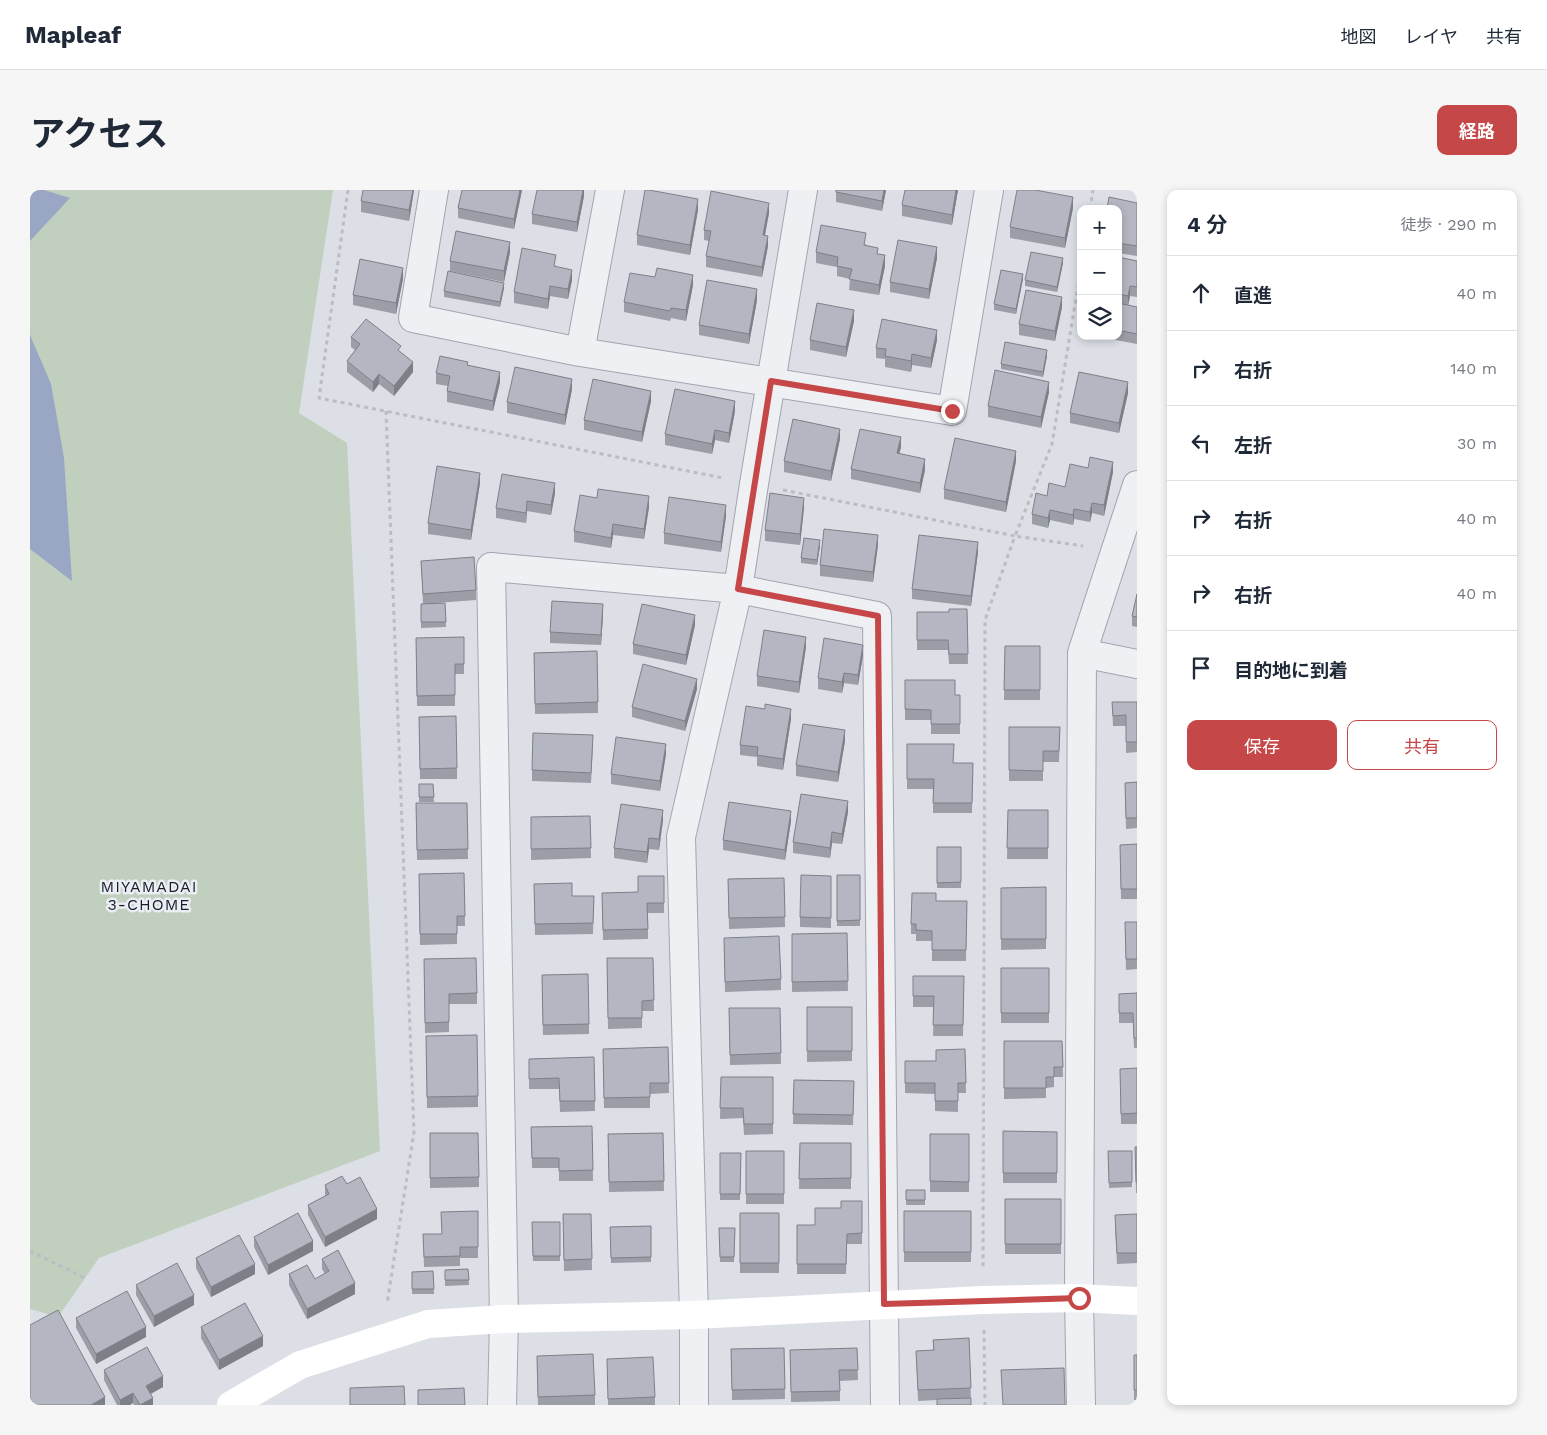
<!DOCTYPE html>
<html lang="ja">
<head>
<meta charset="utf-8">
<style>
	body { margin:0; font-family:"Work Sans","Noto Sans JP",sans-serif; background:#f6f6f7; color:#1f2937 }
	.controls { position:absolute; right:15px; top:15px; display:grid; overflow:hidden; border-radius:10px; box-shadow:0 2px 8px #0003 }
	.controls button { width:45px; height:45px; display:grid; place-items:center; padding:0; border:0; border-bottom:1px solid #e0e1e3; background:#fff; color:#1f2937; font:25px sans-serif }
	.stop { position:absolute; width:15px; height:15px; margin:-11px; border:4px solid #c54747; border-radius:50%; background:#fff }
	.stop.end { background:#c54747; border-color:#fff; box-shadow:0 1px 5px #0008 }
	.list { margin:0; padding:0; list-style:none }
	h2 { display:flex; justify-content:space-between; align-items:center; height:65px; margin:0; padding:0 20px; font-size:21px }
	h2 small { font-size:16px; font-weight:400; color:#747a83 }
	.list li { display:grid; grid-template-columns:32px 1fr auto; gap:15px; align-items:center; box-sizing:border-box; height:75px; padding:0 20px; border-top:1px solid #e0e1e3 }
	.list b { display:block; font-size:19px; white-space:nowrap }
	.list em { font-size:16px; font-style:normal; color:#747a83 }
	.actions { display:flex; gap:10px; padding:15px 20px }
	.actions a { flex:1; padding:11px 0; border:1px solid #c54747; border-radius:10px; text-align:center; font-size:18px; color:#c54747 }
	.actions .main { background:#c54747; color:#fff }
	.icon { flex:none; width:28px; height:28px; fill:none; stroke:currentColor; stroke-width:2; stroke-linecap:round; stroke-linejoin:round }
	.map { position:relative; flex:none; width:1107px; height:1215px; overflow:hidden; border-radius:10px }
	header { display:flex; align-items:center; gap:30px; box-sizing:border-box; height:70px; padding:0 25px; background:#fff; border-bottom:1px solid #e0e1e3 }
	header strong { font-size:24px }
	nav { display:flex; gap:28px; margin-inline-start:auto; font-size:18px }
	.intro { display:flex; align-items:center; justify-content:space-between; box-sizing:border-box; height:120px; padding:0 30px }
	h1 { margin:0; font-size:35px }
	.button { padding:12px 22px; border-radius:10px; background:#c54747; color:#fff; font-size:18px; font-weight:700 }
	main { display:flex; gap:30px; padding:0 30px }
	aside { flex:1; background:#fff; border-radius:10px; box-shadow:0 2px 8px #0003 }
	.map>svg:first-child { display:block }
	.green { fill:#c0cfbe }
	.water { fill:#99a7c4 }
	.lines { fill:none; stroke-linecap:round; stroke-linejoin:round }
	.street-casing { stroke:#a2a5af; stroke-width:30 }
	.path { stroke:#bbbdc4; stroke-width:3; stroke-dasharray:4 4; stroke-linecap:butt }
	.street { stroke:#eff0f4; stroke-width:28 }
	.secondary { stroke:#fff; stroke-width:28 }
	.wall { fill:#9b9da7 }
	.shaded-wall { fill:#7e8088 }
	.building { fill:#b4b7c2; stroke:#7e8088 }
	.route { stroke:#c54747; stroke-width:6 }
	.labels { text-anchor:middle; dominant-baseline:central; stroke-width:5; stroke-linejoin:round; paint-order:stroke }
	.neighbourhood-label { font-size:16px; letter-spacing:1px; fill:#191d2c; stroke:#ebeef3 }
</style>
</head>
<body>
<header>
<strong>Mapleaf</strong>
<nav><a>地図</a><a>レイヤ</a><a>共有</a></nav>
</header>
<div class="intro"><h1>アクセス</h1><a class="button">経路</a></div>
<main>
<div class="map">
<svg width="1107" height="1215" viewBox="0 0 1107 1215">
	<rect width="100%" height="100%" fill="#dcdfe6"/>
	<path class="green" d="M0,0H303L269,223L317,253L350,961L69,1068L28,1127L0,1119Z"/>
	<path class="water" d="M0,0H14L40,8L0,51Z
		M0,145L21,194L34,268L42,391L0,359Z"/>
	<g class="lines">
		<g class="street-casing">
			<path id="street" d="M404,0L383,128L550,162L922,221L959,0
				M550,162L580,0
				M1052,463L1107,474
				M472,1215L474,1129L461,377L708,399L847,426L855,1215
				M664,1215V1125L651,647L708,399L724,294L773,0
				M1051,1215L1049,1108L1052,463L1107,295"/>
		</g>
		<path class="path" d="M318,0L289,208L693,288
			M1060,19L1063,0
			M1051,78L1022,254L985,346L1053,356
			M356,221L384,942L357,1114
			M753,300L985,346L955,430L953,1079
			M0,1061L55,1088
			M954,1140L955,1215"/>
		<use href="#street" class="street"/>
		<path class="secondary" d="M201,1215L270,1175L398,1134L474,1129L664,1125L953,1110L1049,1108L1107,1111"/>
	</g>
	<path class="wall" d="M384,0L379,31L331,22V11Z
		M432,0H492L484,39L428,28V18Z
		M554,0V6L547,42L502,34V24Z
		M806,0H856L852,21L806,12Z
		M928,0L922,35L872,26V15Z
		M1107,13V66L1088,63V19Z
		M1043,18L1035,58L980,48V37Z
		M668,20L660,65L607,55V45Z
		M739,23L735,45L738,56L732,87L676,77V66L679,51L674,50V40Z
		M836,54L835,56L848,64L855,76L849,105L819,100L820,89L807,86V77L786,73V62Z
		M480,62L474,92L420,81V71Z
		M1088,67L1107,71V107L1100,106L1098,115L1107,117V154L1065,146H1088Z
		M907,68L899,109L860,102V92Z
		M1033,73L1027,102L995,96V90Z
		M526,75V77L542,90L538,109L520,106L518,119L484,113V102Z
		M373,89L366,124L323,115V105Z
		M993,89L986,124L964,120V114Z
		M663,95L656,131L641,128L640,131L594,122V112Z
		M474,98L470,117L414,107V101Z
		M727,110L719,154L669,145V135Z
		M1032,117L1025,151L989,145V134Z
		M824,131L816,167L780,160V150Z
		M321,147L383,182L364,206L349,194L343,202L317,182V171L325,160L321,157Z
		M907,150L901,178L882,175L881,182L855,177V169L846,168V158Z
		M1017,166L1013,187L971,179V174Z
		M438,175L470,192L463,221L417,212V201L418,196L406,194V183Z
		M542,199L535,235L477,223V212Z
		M1019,202L1011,238L958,227V216Z
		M1098,203L1089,243L1040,233V223Z
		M621,211L612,252L554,240V230Z
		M705,221L699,253L685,250L682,264L635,255V244Z
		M810,249L801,291L754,282V271Z
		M871,257L869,264L895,280L890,303L821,289V279Z
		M986,271L976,322L914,309V299Z
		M1083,282L1074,326L1062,323L1060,332L1044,329L1043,335L1020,330L1018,338L1002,334V324L1017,306L1035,297Z
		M450,293L441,350L398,344V333Z
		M525,303L521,325L497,321L496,333L466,328V318Z
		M619,317L614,349L583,345L581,358L544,352V341Z
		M774,318L770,355L735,351V340Z
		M696,326L691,362L634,354V343Z
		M848,355L843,392L790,386V375Z
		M790,356L787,375L771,373V368Z
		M948,362L941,416L882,409V399Z
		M391,371L446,400V410L406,413H415L416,437L391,438V414H393Z
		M1107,404V437L1102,436V426Z
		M937,419L938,474H919L918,460H887V422H919Z
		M573,425L571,455L520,453V442Z
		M665,435L656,475L603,464V454Z
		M434,447V484H425V516H387L386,448Z
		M975,456H1010V510H974Z
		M776,457L769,503L727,496V486Z
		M567,461L568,523L505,524L504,463Z
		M833,465L828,495L814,493L812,503L788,499V488Z
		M875,490L925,505H930V544H901V530H875Z
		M667,499L655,541L602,527V517Z
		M1082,512H1107V562L1096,563V536H1083Z
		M389,527L427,578V589H390Z
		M761,529L753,580L727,576V567L710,565V555Z
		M979,537H1030L1029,572H1013V591H979Z
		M815,551L808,592L766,586V575Z
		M877,554L923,573H943L942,623H903V599H877Z
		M563,556L561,593L502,591V580Z
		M636,564L630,601L581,594V584Z
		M1107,592V638L1096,639L1095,593Z
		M389,594H403L404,612H389Z
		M386,613H437L438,669L387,670Z
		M978,620H1018V669H977Z
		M818,622L812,654L802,653L800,668L763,663V652Z
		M560,626L561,668L501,670V627Z
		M633,630L629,660L619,659L617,673L584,668V658Z
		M761,631L755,670L693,660V650Z
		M1107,654V709H1091L1090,655Z
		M907,657H931V698H907Z
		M434,683L435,736H427V754L390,755L389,684Z
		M807,685H830V736H807Z
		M634,686V723H618V749L573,750L572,703L608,702Z
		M801,686V738L770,737V727Z
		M754,688L755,737L699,739L698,689Z
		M504,694L542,706H564L563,744L505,745Z
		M1016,697V759L971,760V698Z
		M906,711H937L936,771H902V751H886V744H881V734Z
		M1095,732H1107V779L1096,780Z
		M817,743L818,801L762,802V744Z
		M694,748L751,789V800L695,802Z
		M577,768H623L624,821H612V838L578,839Z
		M394,769L447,803V814H419V842L395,843Z
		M971,778H1019V833H971Z
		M512,785L559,834V844L513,845Z
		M883,786H934L933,846H903L904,817H883Z
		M1107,803V858H1104L1103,833H1089V804Z
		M777,817H822V871L777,872Z
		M699,818H750L751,874L700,875Z
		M396,846L448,906V917L397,918Z
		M974,851H1032L1033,887H1024V897L1016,898V908L974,909Z
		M638,857L639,903L620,904V918H574L573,859Z
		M935,859L936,903H928V922L905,921V904L875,903V871H906Z
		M564,867L565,921L530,922L529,899H499V869Z
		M1107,878V934H1091L1090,879Z
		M691,887H743V944L714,945L713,928L690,929Z
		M764,890L824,891L823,935L763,934Z
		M562,936L563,991H529V978H502L501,937Z
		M973,941L1027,942V993H973Z
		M400,943L449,987V997L400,998Z
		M633,943L634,1001L579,1002L578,944Z
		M900,944H939V1002H900Z
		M770,953H821V999H769Z
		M1105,957H1107V1003H1106Z
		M716,961H754V1014H716Z
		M1078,961H1102V997L1079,998Z
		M690,963H711L710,1010H690Z
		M295,995L347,1029L295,1057L278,1025V1015L295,1006Z
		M876,1000L895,1010V1015H876Z
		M975,1009H1031V1064H975Z
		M832,1011V1054H817L816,1084H767V1035H785L811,1018Z
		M448,1021V1068H430V1076L394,1077L393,1044H412Z
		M874,1021H941V1072H874Z
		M710,1023H749V1083H710Z
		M533,1024H561L562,1080L534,1081Z
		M1107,1024V1073L1087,1074L1085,1035Z
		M502,1032H530V1071H503Z
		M621,1036V1072L581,1073L580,1037Z
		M689,1038H705L704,1072H690Z
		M224,1047L283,1061L238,1085L224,1057Z
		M166,1068L225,1084L181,1107L166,1078Z
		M292,1069L325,1104L277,1129L259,1095V1084L285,1089L295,1084L292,1079Z
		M438,1079L439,1095L415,1096V1080Z
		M403,1081L404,1104H382V1082Z
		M106,1095L164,1115L124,1137L106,1105Z
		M46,1128L116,1147L66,1174L46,1138Z
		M0,1135L75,1215H0Z
		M171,1137L233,1156L189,1180L171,1148Z
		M939,1148L941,1215L907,1210L888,1211L886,1161H903V1150Z
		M754,1158L755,1209L702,1210L701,1159Z
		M827,1158L828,1190L810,1191V1211L761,1212L760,1160Z
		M1104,1165H1107V1210H1104Z
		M507,1166L565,1205V1215H508Z
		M577,1169L625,1207V1215H578Z
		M74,1180L133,1197L121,1204L123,1215H104L103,1213L100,1215H87L74,1190Z"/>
	<path class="shaded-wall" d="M383,0H384L379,31V20Z
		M490,0H492L484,39V29Z
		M553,0H554V6L547,42V32Z
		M854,0H856L852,21V11Z
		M926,0H928L922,35V25Z
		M1043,7V18L1035,58V48Z
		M668,9V20L660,65V55Z
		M739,13V23L733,55V45Z
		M738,46V56L732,87V77Z
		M480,52V62L474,92V81Z
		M907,57V68L899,109V99Z
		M855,65V76L849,105V95Z
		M1033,68V73L1027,102V97Z
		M373,78V89L366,124V113Z
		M542,80V90L538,109V99Z
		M993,84V89L986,124V119Z
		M663,85V95L656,131V120Z
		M474,93V98L470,117V112Z
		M520,96V106L518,119V109Z
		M1100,96V106L1098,116V106Z
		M727,99V110L719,154V144Z
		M1032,107V117L1025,151V141Z
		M824,120V131L816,167V157Z
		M907,140V150L901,178V168Z
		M1017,160V166L1013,187V182Z
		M882,164V175L881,182V171Z
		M383,172V182L364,206V196Z
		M470,182V192L463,221V211Z
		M349,184V194L343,202V192Z
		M542,189V199L535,235V225Z
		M1019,192V202L1011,238V227Z
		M1098,192V203L1089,243V233Z
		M621,201V211L612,252V242Z
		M705,211V221L699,253V243Z
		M810,239V249L801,291V281Z
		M685,240V250L682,264V254Z
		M871,247V257L867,274V263Z
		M986,261V271L976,322V312Z
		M895,269V280L890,303V293Z
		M1083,272V282L1074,326V315Z
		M450,283V293L441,350V340Z
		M525,293V303L521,325V315Z
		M619,306V317L614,349V339Z
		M774,308V318L770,355V344Z
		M497,311V321L496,333V323Z
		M1062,313V323L1060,332V322Z
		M696,315V326L691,362V352Z
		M1044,319V329L1043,335V325Z
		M1020,320V330L1018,338V328Z
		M583,334V345L581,358V348Z
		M848,345V355L843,392V382Z
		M790,350V356L787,375V370Z
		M948,352V362L941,416V406Z
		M573,414V425L571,455V445Z
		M665,425V435L656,475V465Z
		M776,447V457L769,503V492Z
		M833,455V465L828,495V485Z
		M814,483V493L812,503V492Z
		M667,489V499L655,541V531Z
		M761,519V529L753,580V569Z
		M815,540V551L808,592V582Z
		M636,554V564L630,601V591Z
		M818,611V622L812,654V644Z
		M633,620V630L629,660V649Z
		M761,621V631L755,670V660Z
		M802,642V653L800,668V658Z
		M619,648V659L617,673V662Z
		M347,1019V1029L295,1057V1047Z
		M283,1051V1061L238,1085V1075Z
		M225,1074V1084L181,1107V1097Z
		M325,1093V1104L277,1129V1119Z
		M164,1105V1115L124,1137V1126Z
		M116,1137V1147L66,1174V1164Z
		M233,1146V1156L189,1180V1170Z
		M133,1186V1197L116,1206V1196Z
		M103,1203V1213L100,1215H90V1210Z
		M75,1207V1215H61Z
		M123,1208V1215H110Z"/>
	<path class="building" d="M333,0H383L379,20L331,11Z
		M432,0H490L484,29L428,18Z
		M507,0H553L547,32L502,24Z
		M615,0H619L668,9L660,55L607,45Z
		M806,0H854L852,11L806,2Z
		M875,0H926L922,25L872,15Z
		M987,0H1005L1043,7L1035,48L980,37Z
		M681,1L739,13L733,45L738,46L732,77L676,66L681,41L674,40Z
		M1079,7L1107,13V56L1088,53V19H1077Z
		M791,35L836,43L834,55L848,58L847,64L855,65L849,95L819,89L822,79L807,76L808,67L786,62Z
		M426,41L480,52L474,81L420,71Z
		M868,50L907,57L899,99L860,92Z
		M492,58L526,65L524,76L542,80L538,99L520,96L518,109L484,102Z
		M1001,62L1033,68L1027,97L995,90Z
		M1088,67L1107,71V97L1100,96L1098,106L1088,104Z
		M330,69L373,78L366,113L323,105Z
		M627,78L663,85L656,120L641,118L640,121L594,112L600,83L625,87Z
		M971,80L993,84L986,119L964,114Z
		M418,81L474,93L470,112L414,101Z
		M677,90L727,99L719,144L669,135Z
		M996,100L1032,107L1025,141L989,134Z
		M787,113L824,120L816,157L780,150Z
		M1088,113L1107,117V144L1088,140Z
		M336,129L371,156L368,160L383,172L364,196L349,184L343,192L317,171L330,154L321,147Z
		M852,129L907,140L901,168L882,164L881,171L855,166L856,159L846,158Z
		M975,152L1017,160L1013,182L971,174Z
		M410,166L438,172L437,175L470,182L463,211L417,201L420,186L406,183Z
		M485,177L542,189L535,225L477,212Z
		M965,180L1019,192L1011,227L958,216Z
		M1049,182L1098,192L1089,233L1040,223Z
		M563,189L621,201L612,242L554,230Z
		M645,199L705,211L699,243L685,240L682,254L635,244Z
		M763,229L810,239L801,281L754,271Z
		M830,239L871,247L867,263L895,269L890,293L821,279Z
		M925,248L986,261L976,312L914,299Z
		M1060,267L1083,272L1074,315L1062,313L1060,322L1044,319L1043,325L1020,320L1018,328L1002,324L1006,303L1017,306L1019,293L1035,297L1040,274L1058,278Z
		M407,276L450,283L441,340L398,333Z
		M472,284L525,293L521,315L497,311L496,323L466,318Z
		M568,299L619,306L614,339L583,334L581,348L544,341L550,305L567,308Z
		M740,303L774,308L770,344L735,340Z
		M639,307L696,315L691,352L634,343Z
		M794,339L848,345L843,382L790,375Z
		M889,345L948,352L941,406L882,399Z
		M774,348L790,350L787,370L771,368Z
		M444,367L446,400L393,404L391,371Z
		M1107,404V427L1102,426Z
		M522,411L573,414L571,445L520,442Z
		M415,413L416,432H391V414Z
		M612,414L665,425L656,465L603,454Z
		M919,419H937L938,464H919L918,450H887V422H919Z
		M734,440L776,447L769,492L727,486Z
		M434,447V474H425V505L387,506L386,448Z
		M794,448L833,455L828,485L814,483L812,492L788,488Z
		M975,456H1010V500H974Z
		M567,461L568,512L505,514L504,463Z
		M613,474L667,489L655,531L602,517Z
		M875,490H925V505H930V534H901V520L875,519Z
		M1082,512H1107V552H1096V525L1083,526Z
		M735,514L761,519L753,569L727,565L728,557L710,555L716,516L735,519Z
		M426,526L427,578L390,579L389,527Z
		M773,534L815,540L808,582L766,575Z
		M979,537H1030L1029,561H1013V581L979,580Z
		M503,543L563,545L561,583L502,580Z
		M586,547L636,554L630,591L581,584Z
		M877,554H924L923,573H943L942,613H903L904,589H877Z
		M1107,592V628H1096L1095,593Z
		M389,594H403L404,607H389Z
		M771,604L818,611L812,644L802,642L800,658L763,652Z
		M699,612L761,621L755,660L693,650Z
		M386,613H437L438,659L387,660Z
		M591,614L633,620L629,649L619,648L617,662L584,658Z
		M978,620H1018V658H977Z
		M560,626L561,658L501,659V627Z
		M1107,654V699H1091L1090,655Z
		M907,657H931V692L907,693Z
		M434,683L435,726H427V744H390L389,684Z
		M771,685L801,686V728L770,727Z
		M807,685H830V730L807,731Z
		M608,686H634V713H617L618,739L573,740L572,703L608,702Z
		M754,688L755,727L699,728L698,689Z
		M542,693V706H564L563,733L505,734L504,694Z
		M1016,697V749H971V698Z
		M882,703H906V711H937L936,760H902V741L886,740V734H881Z
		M1095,732H1107V769H1096Z
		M817,743L818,791L762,792V744Z
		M749,746L751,789L695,792L694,748Z
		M446,768L447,803L419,804V832L395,833L394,769Z
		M577,768H623L624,810L612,811V828H578Z
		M971,778H1019V823H971Z
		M558,784L559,834L513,835L512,785Z
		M883,786H934L933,835H903L904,806H883Z
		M1107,803V848H1104L1103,823H1089V804Z
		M777,817H822V861H777Z
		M699,818H750L751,863L700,865Z
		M447,845L448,906L397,907L396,846Z
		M974,851H1032L1033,877H1024V887H1016V898H974Z
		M638,857L639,893H620V907L574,908L573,859Z
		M935,859L936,893H928V911H905V893H875V871H906V860Z
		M564,867L565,911H530L529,888L499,889V869Z
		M1107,878V923L1091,924L1090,879Z
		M691,887H743V934H714L713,918H690Z
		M764,890L824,891L823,925L763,924Z
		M562,936L563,980L529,981V968H502L501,937Z
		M973,941L1027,942V983H973Z
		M400,943H448L449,987L400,988Z
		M633,943L634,991L579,992L578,944Z
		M900,944H939V992L900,991Z
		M770,953H821V988L769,989Z
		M1105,957H1107V992H1106Z
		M716,961H754V1004H716Z
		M1078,961H1102V992L1079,993Z
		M690,963H711L710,1004H690Z
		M312,986L317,994L330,987L347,1019L295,1047L278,1015L299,1004L295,995Z
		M876,1000H895V1010H876Z
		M975,1009H1031V1054H975Z
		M811,1011H832V1043L817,1044L816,1074H767V1035H785V1018H811Z
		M448,1021V1057H430V1066L394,1067L393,1044H412L411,1022Z
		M874,1021H941V1062H874Z
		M268,1023L283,1051L238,1075L224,1047Z
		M710,1023H749V1073H710Z
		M533,1024H561L562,1069L534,1070Z
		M1107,1024V1063H1087L1085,1025Z
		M502,1032H530V1066H503Z
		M621,1036V1067L581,1068L580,1037Z
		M689,1038H705L704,1067H690Z
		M209,1045L225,1074L181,1097L166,1068Z
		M308,1060L325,1093L277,1119L259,1084L277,1075L285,1089L299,1081L292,1069Z
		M147,1073L164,1105L124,1126L106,1095Z
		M438,1079L439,1090H415V1080Z
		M403,1081L404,1099H382V1082Z
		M97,1101L116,1137L66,1164L46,1128Z
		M215,1113L233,1146L189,1170L171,1137Z
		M28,1120L75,1207L61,1215H4L0,1208V1135Z
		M939,1148L941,1198L888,1200L886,1161L904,1160L903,1150Z
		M117,1157L133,1186L116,1196L123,1208L110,1215L103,1203L90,1210L74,1180Z
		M754,1158L755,1199L702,1200L701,1159Z
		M827,1158L828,1180H809L810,1201L761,1202L760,1160Z
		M563,1164L565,1205L508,1207L507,1166Z
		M1104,1165H1107V1200H1104Z
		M623,1167L625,1207L578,1209L577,1169Z
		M1034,1178L1035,1215H973L971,1180Z
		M374,1196L375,1215H320V1198Z
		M434,1198L435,1215H388V1200Z
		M941,1208V1215H907V1209Z"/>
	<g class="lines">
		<path class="route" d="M922,221L741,191L708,399L848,426L854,1114L1049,1108"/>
	</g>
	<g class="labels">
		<g class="neighbourhood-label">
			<text x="119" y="696">MIYAMADAI<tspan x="119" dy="18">3-CHOME</tspan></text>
		</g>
	</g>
</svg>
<div class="controls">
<button>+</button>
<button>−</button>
<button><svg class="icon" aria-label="layers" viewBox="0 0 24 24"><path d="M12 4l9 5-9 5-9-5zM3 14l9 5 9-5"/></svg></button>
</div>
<div class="stop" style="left:1049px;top:1108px"></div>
<div class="stop end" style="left:922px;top:221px"></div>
</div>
<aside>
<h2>4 分<small>徒歩 · 290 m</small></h2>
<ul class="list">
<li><svg class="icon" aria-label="ahead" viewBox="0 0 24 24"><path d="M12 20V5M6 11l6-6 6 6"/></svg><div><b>直進</b></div><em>40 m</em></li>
<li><svg class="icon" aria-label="right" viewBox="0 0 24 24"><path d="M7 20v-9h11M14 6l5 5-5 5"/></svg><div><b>右折</b></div><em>140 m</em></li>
<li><svg class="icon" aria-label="left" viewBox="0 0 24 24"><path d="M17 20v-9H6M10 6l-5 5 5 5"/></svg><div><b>左折</b></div><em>30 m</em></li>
<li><svg class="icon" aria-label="right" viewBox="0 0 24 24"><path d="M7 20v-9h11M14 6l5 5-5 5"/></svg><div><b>右折</b></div><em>40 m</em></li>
<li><svg class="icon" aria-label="right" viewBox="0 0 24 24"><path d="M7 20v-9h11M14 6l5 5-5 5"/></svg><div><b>右折</b></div><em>40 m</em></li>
<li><svg class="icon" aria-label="arrive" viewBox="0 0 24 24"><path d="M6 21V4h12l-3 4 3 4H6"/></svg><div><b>目的地に到着</b></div></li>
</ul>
<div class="actions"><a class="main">保存</a><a>共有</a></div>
</aside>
</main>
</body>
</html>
